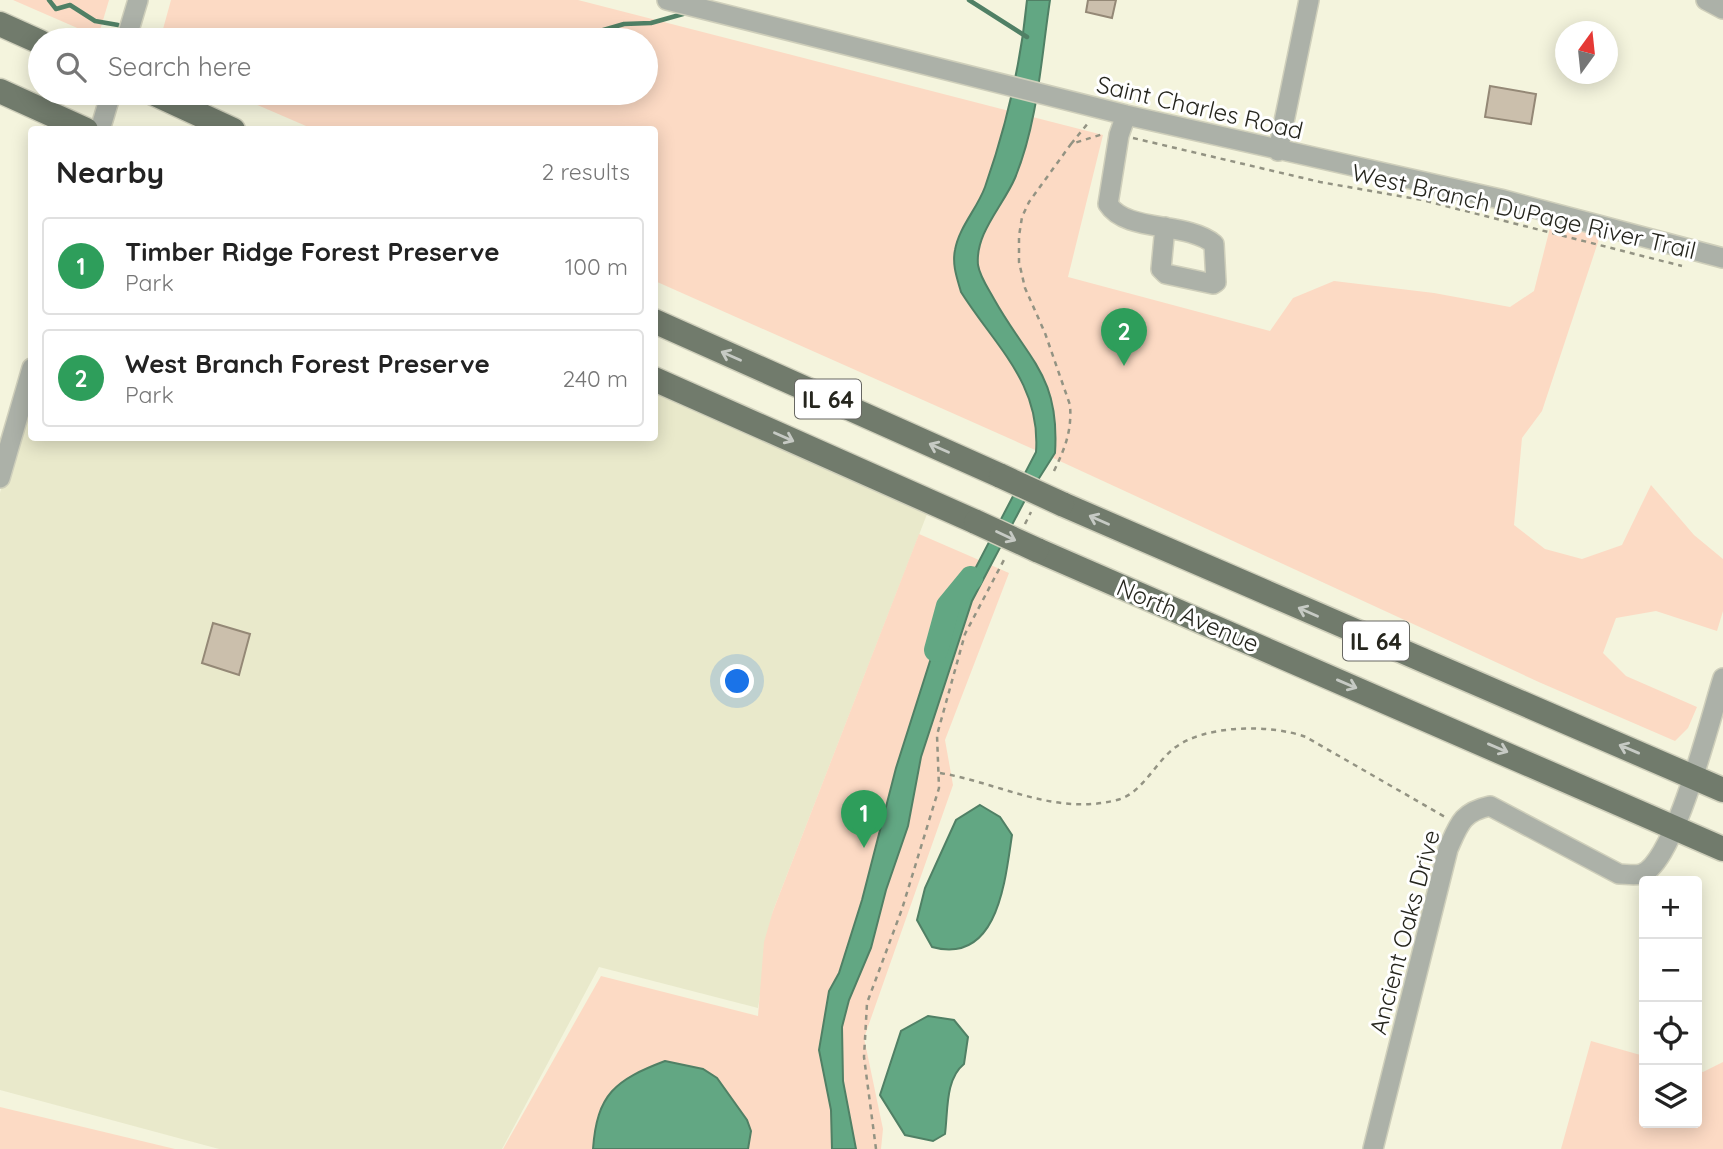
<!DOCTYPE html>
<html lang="en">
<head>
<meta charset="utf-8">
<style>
	body { margin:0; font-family:Quicksand,sans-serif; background:#f6f6f6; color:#222 }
	.controls { position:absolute; right:21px; bottom:21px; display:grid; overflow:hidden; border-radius:7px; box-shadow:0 4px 18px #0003 }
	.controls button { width:63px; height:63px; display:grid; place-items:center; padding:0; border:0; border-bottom:2px solid #e0e0e0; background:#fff; color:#222; font:35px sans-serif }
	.compass { position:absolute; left:1555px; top:21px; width:63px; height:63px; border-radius:50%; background:#fff; box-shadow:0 4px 18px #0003; rotate:15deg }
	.you { position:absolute; left:738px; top:682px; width:24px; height:24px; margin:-18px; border:5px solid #fff; border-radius:50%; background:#1a73e8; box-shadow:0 0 0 10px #1a73e833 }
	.badge { display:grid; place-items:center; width:46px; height:46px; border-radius:50%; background:#902183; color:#fff; font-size:23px; font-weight:700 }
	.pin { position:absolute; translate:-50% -58px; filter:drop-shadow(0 2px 4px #0008) }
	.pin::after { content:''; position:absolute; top:37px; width:24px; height:21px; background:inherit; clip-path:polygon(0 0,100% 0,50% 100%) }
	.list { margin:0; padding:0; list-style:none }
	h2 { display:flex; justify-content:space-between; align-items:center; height:91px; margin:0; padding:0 28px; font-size:30px }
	h2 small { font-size:23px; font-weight:400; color:#767676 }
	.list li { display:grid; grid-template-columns:46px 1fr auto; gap:21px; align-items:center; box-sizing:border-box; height:98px; margin:0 14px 14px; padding:0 14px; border:2px solid #e0e0e0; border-radius:7px }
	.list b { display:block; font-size:26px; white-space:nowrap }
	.list p { margin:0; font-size:23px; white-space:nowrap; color:#767676 }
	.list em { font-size:23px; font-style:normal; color:#767676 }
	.icon { flex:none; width:38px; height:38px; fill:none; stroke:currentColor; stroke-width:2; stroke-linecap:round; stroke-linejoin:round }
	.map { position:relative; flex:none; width:1723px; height:1149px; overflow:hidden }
	.search { position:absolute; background:#fff; box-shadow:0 4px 18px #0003; left:28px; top:28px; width:630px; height:77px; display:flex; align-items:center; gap:18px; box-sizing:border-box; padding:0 24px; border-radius:38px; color:#767676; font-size:26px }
	.panel { position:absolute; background:#fff; box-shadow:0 4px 18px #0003; left:28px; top:126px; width:630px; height:315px; border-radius:7px }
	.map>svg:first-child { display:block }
	.built { fill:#e9e9cb }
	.green { fill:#fcdac4 }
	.water { fill:#62a783; stroke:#508065; stroke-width:2 }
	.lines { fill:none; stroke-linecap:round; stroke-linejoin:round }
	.stream { stroke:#508065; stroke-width:4.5 }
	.river { stroke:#62a783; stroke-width:24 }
	.building { fill:#cbbfac; stroke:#948876; stroke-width:2 }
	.minor-casing { stroke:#cfcfbb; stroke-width:22 }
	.major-casing { stroke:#cfcfbb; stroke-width:27 }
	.path { stroke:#939383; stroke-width:2.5; stroke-dasharray:5 5; stroke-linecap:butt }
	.minor { stroke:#acb1a8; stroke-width:19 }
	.major { stroke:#717b6c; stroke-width:24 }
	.major-bridge-casing { stroke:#cfcfbb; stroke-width:27; stroke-linecap:butt }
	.major-bridge { stroke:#717b6c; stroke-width:24 }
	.oneway { stroke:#c6cac4 }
	.labels { text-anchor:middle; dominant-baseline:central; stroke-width:6; stroke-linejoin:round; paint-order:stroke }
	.shield { fill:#fff; stroke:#676762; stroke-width:2 }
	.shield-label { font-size:23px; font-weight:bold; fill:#26261e }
	.street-label { font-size:24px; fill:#26261e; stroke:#fff }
</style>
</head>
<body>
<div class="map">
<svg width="1723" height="1149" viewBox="0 0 1723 1149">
	<rect width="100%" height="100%" fill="#f4f4dd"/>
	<path class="built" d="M31,384L32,438H654L655,385L929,509L773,911L758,1008L599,967L502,1149H219L0,1090V493Z"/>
	<path class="green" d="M13,0H109L98,37Z
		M171,0H578L1103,135L1068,277L1270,331L1293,298L1334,281L1434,293L1510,307L1534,291L1552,220L1601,233L1542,411L1522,438L1514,525L1545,549L1582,559L1622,545L1651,485L1694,535L1723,559V611L1717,631L1656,611L1616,618L1603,653L1626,676L1697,707L1688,728L1675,741L1541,683L1051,457L655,281L654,130L313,129L230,93H646V40H160Z
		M919,534L1009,573L945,740L953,785L864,1038L883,1129L881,1149H503L601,976L758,1016L764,942L773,911Z
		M1591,1041L1644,1056V1123H1697V1070L1703,1072L1723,1062V1149H1561Z
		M0,1107L175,1149H0Z"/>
	<path class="water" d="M1027,0H1050C1041,59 1038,122 1015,178C1003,206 975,233 978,265C980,277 988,288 994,299C1028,360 1060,375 1055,453L1024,502L972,601L921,757L908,826L886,890L871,948L849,1000L842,1027L843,1081L856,1149H832L831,1110L819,1050L829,991L839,973L862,900L896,768L952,592L974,571L1036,452C1041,383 995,346 961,292C957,278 952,265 955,250C959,227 977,209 985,187C1006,127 1021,63 1027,0Z
		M980,805L1000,817L1012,835C1005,881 998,965 932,947L917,920L925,888L956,820Z
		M928,1016L954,1020L968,1037L964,1064C945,1079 948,1112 945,1134L933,1141L905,1135L880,1095L901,1031Z
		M665,1061L703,1069L717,1078L747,1120L751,1131L748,1149H593C597,1094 615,1080 665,1061Z"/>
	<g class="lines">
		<path class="stream" d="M49,0L56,9L70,5L95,21L118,25
			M969,0L1027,37
			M138,29L150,40
			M569,40L624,24L651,23L683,14
			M291,93C322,102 365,102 396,93"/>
		<path class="river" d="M936,650L948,606L971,578"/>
	</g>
	<path class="building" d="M1088,0H1116L1112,18L1086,12Z
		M1490,86L1536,94L1531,124L1485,117Z
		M213,623L250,634L239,675L202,663Z"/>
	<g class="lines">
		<g class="minor-casing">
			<path id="minor" d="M667,0L1126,115L1500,199L1723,258
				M1706,0L1723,9
				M126,40L138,0
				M1126,115L1119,135L1108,204C1126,233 1187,221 1214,244L1216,282L1213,284L1166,274L1161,269L1165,227
				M100,130L111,93
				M1278,151L1309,0
				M0,478L32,368
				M1373,1149L1448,849C1459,824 1462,812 1490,806L1619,874C1625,874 1635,876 1641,874C1675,864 1711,715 1723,678"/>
		</g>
		<g class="major-casing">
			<path id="major" d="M0,24L40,42
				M0,91L86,130
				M153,93L233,130
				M654,321L1001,476
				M654,379L976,522
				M1062,504L1723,790
				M1037,550L1723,849"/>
		</g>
		<path class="path" d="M1133,138L1320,182L1422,200L1682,266
			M1071,144L1089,122
			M1054,471C1065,448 1072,431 1070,405L1045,333L1025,288L1019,262V236L1022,217L1029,202L1071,144L1103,134
			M1025,524L1031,512
			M940,773C1000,783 1054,816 1117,800C1141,794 1154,765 1172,750C1202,724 1271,724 1306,737L1445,817
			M876,1149L864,1057L867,1003L902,909L939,788L937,735L965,634L1006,556"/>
		<use href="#minor" class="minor"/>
		<use href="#major" class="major"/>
		<g class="major-bridge-casing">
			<path id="major-bridge" d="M1001,476L1062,504
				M976,522L1037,550"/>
		</g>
		<use href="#major-bridge" class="major-bridge"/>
	</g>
	<defs><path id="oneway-shaft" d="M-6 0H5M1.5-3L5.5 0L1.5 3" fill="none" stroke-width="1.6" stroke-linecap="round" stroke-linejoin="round" transform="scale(1.75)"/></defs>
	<g class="oneway">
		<use href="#oneway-shaft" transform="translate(731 356) rotate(-156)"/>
		<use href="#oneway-shaft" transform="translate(784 437) rotate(24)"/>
		<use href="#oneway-shaft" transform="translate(939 448) rotate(-156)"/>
		<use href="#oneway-shaft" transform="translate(1099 520) rotate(-156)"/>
		<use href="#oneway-shaft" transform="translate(1006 536) rotate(25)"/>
		<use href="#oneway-shaft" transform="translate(1308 612) rotate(-156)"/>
		<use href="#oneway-shaft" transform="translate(1347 684) rotate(23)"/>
		<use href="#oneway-shaft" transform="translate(1498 748) rotate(23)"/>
		<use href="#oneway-shaft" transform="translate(1629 749) rotate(-157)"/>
	</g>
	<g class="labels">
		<g class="shield">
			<rect x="795" y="379.5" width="66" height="39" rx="5"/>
			<rect x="1343" y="621.5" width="66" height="39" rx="5"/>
		</g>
		<g class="shield-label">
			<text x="828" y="399">IL 64</text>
			<text x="1376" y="641">IL 64</text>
		</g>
		<g class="street-label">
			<text transform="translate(1200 107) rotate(13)">Saint Charles Road</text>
			<text transform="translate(1524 211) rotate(13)">West Branch DuPage River Trail</text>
			<text transform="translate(1188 615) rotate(23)">North Avenue</text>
			<text transform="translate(1404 932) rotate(-75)">Ancient Oaks Drive</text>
		</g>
	</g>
</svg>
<div class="controls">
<button>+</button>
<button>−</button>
<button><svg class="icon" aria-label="locate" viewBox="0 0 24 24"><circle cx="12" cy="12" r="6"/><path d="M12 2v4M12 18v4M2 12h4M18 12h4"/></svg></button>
<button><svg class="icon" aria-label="layers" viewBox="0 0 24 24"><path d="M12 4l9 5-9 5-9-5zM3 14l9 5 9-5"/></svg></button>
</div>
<svg class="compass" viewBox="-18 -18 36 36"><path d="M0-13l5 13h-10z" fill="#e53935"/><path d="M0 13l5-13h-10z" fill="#767676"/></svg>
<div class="you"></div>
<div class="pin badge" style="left:864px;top:848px;background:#2e9e5b">1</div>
<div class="pin badge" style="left:1124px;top:366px;background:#2e9e5b">2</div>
<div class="search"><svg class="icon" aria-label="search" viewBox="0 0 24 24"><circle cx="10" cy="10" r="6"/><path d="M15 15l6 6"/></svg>Search here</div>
<section class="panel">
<h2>Nearby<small>2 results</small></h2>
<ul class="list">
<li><span class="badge" style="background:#2e9e5b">1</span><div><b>Timber Ridge Forest Preserve</b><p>Park</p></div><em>100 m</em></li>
<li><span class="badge" style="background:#2e9e5b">2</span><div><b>West Branch Forest Preserve</b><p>Park</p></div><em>240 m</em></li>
</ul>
</section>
</div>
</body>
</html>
